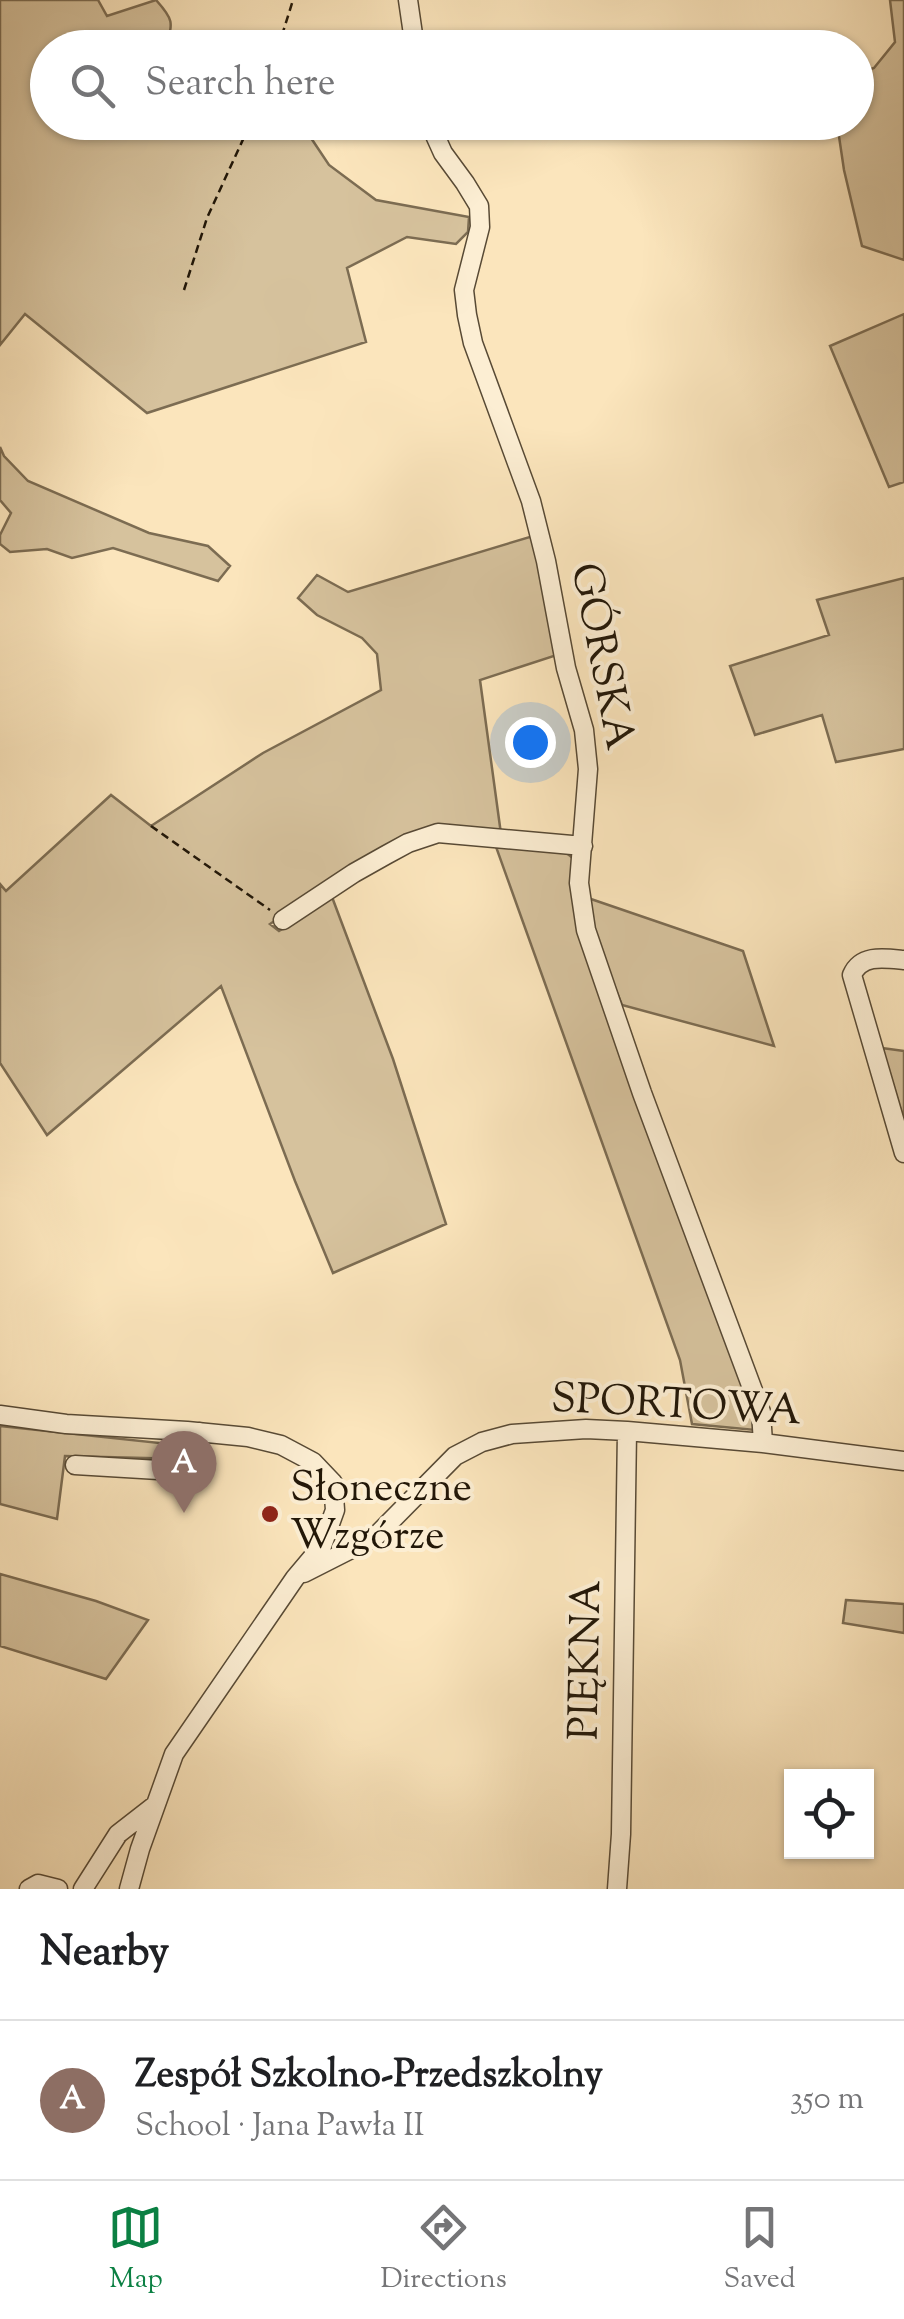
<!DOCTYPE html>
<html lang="en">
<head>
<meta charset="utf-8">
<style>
	body { margin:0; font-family:"Sorts Mill Goudy",serif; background:#f2f2f2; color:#202124 }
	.controls { position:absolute; right:30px; bottom:30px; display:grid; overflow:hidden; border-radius:0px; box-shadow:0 2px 8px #0004 }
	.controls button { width:90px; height:90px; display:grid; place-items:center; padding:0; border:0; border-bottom:2px solid #e0e0e0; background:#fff; color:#202124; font:50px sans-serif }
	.you { position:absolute; left:530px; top:742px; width:35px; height:35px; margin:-25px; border:8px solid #fff; border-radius:50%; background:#1a73e8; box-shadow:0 0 0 15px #1a73e833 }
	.badge { display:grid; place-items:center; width:65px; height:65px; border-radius:50%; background:#0b8043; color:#fff; font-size:32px; font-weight:700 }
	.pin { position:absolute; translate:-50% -82px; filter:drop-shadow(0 2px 5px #0008) }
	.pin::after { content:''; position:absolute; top:52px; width:35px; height:30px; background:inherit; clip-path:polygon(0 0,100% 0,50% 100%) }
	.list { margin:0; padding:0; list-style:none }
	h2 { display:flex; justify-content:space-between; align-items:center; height:130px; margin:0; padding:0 40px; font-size:42px }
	h2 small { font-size:32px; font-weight:400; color:#757577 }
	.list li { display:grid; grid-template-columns:65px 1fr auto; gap:30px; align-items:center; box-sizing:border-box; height:160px; padding:0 40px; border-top:2px solid #e0e0e0 }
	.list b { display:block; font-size:38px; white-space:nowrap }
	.list p { margin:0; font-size:32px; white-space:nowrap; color:#757577 }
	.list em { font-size:32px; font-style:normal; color:#757577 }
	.icon { flex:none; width:55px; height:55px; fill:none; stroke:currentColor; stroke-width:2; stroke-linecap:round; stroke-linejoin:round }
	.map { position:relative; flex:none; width:904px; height:1889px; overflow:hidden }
	.search { position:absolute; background:#fff; box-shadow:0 2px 8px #0004; left:30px; right:30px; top:30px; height:110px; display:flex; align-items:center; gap:25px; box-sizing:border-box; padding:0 35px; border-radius:55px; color:#757577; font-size:38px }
	.sheet { height:290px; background:#fff }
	nav { display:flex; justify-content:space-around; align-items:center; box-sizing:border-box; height:140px; border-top:2px solid #e0e0e0; background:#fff; font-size:28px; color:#757577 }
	nav a { display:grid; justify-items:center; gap:5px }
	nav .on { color:#0b8043 }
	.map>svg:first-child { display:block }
	.green { fill:#d6c29d; stroke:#7c6c52; stroke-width:2.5 }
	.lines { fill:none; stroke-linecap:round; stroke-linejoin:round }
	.minor-casing { stroke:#584a35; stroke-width:21 }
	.path { stroke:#221708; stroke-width:2.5; stroke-dasharray:8 5; stroke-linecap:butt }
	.minor { stroke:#fceed3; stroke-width:18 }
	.poi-dot { fill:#8f2418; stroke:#fceed3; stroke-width:4 }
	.labels { text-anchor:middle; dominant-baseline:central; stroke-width:8; stroke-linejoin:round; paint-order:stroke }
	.street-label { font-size:42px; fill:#221708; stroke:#fceed3 }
	.poi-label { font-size:42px; fill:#221708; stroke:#fceed3; text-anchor:start }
</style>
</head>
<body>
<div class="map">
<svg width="904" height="1889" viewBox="0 0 904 1889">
	<rect width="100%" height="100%" fill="#fbe5bc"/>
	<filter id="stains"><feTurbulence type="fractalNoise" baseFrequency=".002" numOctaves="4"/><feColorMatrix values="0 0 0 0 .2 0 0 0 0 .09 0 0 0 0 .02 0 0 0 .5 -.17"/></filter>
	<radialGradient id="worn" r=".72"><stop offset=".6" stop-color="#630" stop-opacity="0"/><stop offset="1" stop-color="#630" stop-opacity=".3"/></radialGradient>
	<path class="green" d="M0,0H98L107,16L156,0C174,20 173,22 166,47L48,48V122L188,123V128L219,135L233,123H247L253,128L311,138L329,165L376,200L469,217L468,232L456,244L407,237L347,268L366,342L147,413L25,314L0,345Z
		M890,0H904V260L862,246L844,170L837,123L856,122L857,74L874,68L895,42Z
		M904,314V482L889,487L830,346Z
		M0,447L4,456L28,481L149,533L208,546L230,566L218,581L113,548L72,558L47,549L10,552L0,544V535L11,513L0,500Z
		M533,536L557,655L480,680L501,834L428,830L338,877L270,924L279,931L332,897L393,1059L446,1224L333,1273L295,1181L221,986L47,1135L0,1063V884L6,891L111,795L151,826L263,753L381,690L377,654L362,638L317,615L298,598L317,575L348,592Z
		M904,578V749L836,762L822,715L755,735L730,666L829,635L817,600Z
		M495,844L564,851L574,859L572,893L757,1416L755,1430L692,1424L680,1360Z
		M588,898L743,951L774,1046L622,1005L597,944Z
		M882,1048L904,1051V1121Z
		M0,1426L188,1446L186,1459L65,1456L57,1519L0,1504Z
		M0,1574L96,1601L148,1620L106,1679L0,1646Z
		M846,1600L904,1604V1633L843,1623Z"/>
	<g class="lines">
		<g class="minor-casing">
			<path id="minor" d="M408,0L415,48
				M429,122L443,153L465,183L479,206L480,227L464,290L467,315L473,343L531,501L546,561L566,668L584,730L588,769L579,883L586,930L642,1093L761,1412L763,1443
				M283,920L354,873L386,855L408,843L438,833L583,846
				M904,960C884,958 861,954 852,975L904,1153
				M0,1415L66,1424L187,1431L248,1437L281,1445L313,1462L333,1483L335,1510L322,1546L295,1578L174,1754L140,1849L129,1889
				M75,1465L175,1471L189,1466L200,1432
				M304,1573L375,1537L455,1456L482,1442L512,1434L586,1429L627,1431L763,1443L904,1461
				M29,1889L38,1884L58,1889
				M83,1889L118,1834L154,1806
				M617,1889L621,1834L627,1431"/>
		</g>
		<path class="path" d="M278,48L293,0
			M184,290L207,218L251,122
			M151,826L270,910"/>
		<use href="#minor" class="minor"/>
	</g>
	<circle class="poi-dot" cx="270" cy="1514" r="10"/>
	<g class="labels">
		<g class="street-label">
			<text transform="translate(600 657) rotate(79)">GÓRSKA</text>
			<text transform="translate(676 1407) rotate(3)">SPORTOWA</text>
			<text transform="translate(588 1660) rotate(-89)">PIĘKNA</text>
		</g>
		<g class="poi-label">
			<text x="290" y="1490">Słoneczne<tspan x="290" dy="48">Wzgórze</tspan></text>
		</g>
	</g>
	<rect width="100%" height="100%" filter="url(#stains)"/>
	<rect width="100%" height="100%" fill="url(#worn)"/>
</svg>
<div class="controls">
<button><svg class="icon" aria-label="locate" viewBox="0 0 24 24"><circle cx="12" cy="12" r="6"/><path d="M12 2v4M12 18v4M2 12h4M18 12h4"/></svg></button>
</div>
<div class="you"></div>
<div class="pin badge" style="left:184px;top:1513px;background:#8d6e63">A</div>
<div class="search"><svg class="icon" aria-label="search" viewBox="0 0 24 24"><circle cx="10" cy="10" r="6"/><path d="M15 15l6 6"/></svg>Search here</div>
</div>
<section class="sheet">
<h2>Nearby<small></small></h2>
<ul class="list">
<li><span class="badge" style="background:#8d6e63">A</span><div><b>Zespół Szkolno-Przedszkolny</b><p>School · Jana Pawła II</p></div><em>350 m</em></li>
</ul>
</section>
<nav>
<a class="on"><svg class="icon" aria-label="map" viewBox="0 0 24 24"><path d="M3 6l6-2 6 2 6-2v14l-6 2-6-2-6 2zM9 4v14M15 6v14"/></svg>Map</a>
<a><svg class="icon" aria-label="directions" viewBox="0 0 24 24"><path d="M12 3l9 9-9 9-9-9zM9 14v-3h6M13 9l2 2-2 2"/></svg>Directions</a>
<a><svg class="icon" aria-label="saved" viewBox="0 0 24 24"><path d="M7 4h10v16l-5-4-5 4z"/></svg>Saved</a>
</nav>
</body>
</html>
